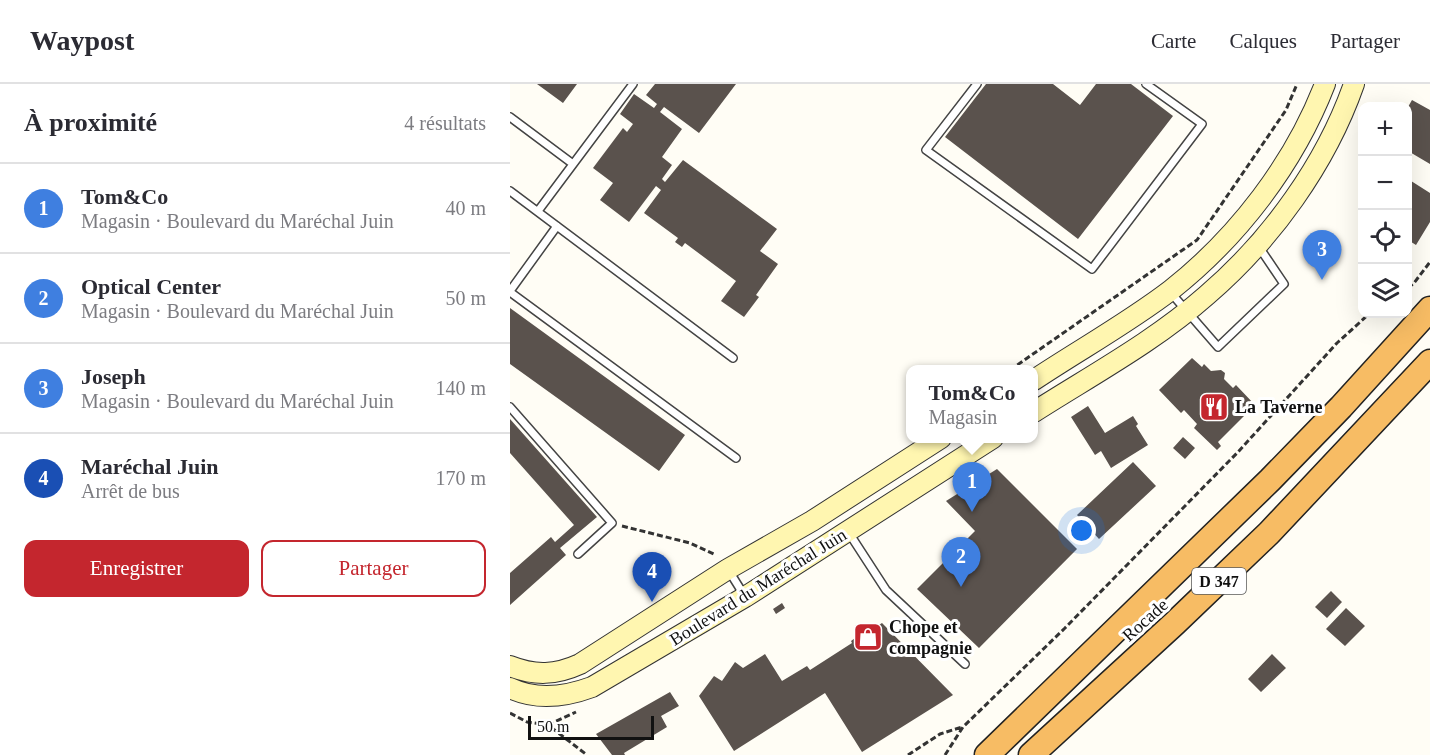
<!DOCTYPE html>
<html lang="fr">
<head>
<meta charset="utf-8">
<style>
	body { margin:0; font-family:"Times New Roman",serif; background:#f7f7f7; color:#2b2b33 }
	.controls { position:absolute; right:18px; top:18px; display:grid; overflow:hidden; border-radius:12px; box-shadow:0 6px 24px #0002 }
	.controls button { width:54px; height:54px; display:grid; place-items:center; padding:0; border:0; border-bottom:2px solid #e1e1e2; background:#fff; color:#2b2b33; font:30px sans-serif }
	.scale { position:absolute; left:18px; bottom:15px; width:126px; box-sizing:border-box; padding-left:6px; border:3px solid #111; border-top:0; font-size:16px; line-height:21px; white-space:nowrap; color:#111; -webkit-text-stroke:4px #fff; paint-order:stroke }
	.you { position:absolute; left:572px; top:447px; width:21px; height:21px; margin:-15px; border:4px solid #fff; border-radius:50%; background:#1a73e8; box-shadow:0 0 0 9px #1a73e833 }
	.badge { display:grid; place-items:center; width:39px; height:39px; border-radius:50%; background:#c4262e; color:#fff; font-size:20px; font-weight:700 }
	.pin { position:absolute; translate:-50% -50px; filter:drop-shadow(0 2px 3px #0008) }
	.pin::after { content:''; position:absolute; top:32px; width:21px; height:18px; background:inherit; clip-path:polygon(0 0,100% 0,50% 100%) }
	.popup { position:absolute; left:396px; top:281px; width:132px; height:78px; box-sizing:border-box; display:grid; place-content:center; border-radius:12px; background:#fff; filter:drop-shadow(0 2px 4px #0005); font-size:20px; white-space:nowrap; color:#7c7c81 }
	.popup b { font-size:22px; color:#2b2b33 }
	.popup::after { content:''; position:absolute; left:50%; top:100%; margin-left:-12px; border:12px solid transparent; border-top-color:#fff }
	.list { margin:0; padding:0; list-style:none }
	h2 { display:flex; justify-content:space-between; align-items:center; height:78px; margin:0; padding:0 24px; font-size:26px }
	h2 small { font-size:20px; font-weight:400; color:#7c7c81 }
	.list li { display:grid; grid-template-columns:39px 1fr auto; gap:18px; align-items:center; box-sizing:border-box; height:90px; padding:0 24px; border-top:2px solid #e1e1e2 }
	.list b { display:block; font-size:22px; white-space:nowrap }
	.list p { margin:0; font-size:20px; white-space:nowrap; color:#7c7c81 }
	.list em { font-size:20px; font-style:normal; color:#7c7c81 }
	.actions { display:flex; gap:12px; padding:18px 24px }
	.actions a { flex:1; padding:14px 0; border:2px solid #c4262e; border-radius:12px; text-align:center; font-size:21px; color:#c4262e }
	.actions .main { background:#c4262e; color:#fff }
	.icon { flex:none; width:33px; height:33px; fill:none; stroke:currentColor; stroke-width:2; stroke-linecap:round; stroke-linejoin:round }
	.map { position:relative; flex:none; width:920px; height:671px; overflow:hidden }
	header { display:flex; align-items:center; gap:36px; box-sizing:border-box; height:84px; padding:0 30px; background:#fff; border-bottom:2px solid #e1e1e2 }
	header strong { font-size:28px }
	nav { display:flex; gap:33px; margin-inline-start:auto; font-size:21px }
	main { display:flex }
	aside { flex:1; background:#fff }
	.map>svg:first-child { display:block }
	.building { fill:#5a524d }
	.lines { fill:none; stroke-linecap:round; stroke-linejoin:round }
	.service-casing { stroke:#444; stroke-width:10 }
	.secondary-casing { stroke:#333; stroke-width:22 }
	.trunk-casing { stroke:#222; stroke-width:27 }
	.path { stroke:#333; stroke-width:3; stroke-dasharray:6 3; stroke-linecap:butt }
	.service { stroke:#fff; stroke-width:7 }
	.secondary { stroke:#fff6b0; stroke-width:20 }
	.trunk { stroke:#f7bc64; stroke-width:24 }
	.labels { text-anchor:middle; dominant-baseline:central; stroke-width:6; stroke-linejoin:round; paint-order:stroke }
	.shield { fill:#fff; stroke:#585858; stroke-width:1.5 }
	.shield-label { font-size:16px; font-weight:bold; fill:#111 }
	.poi-label { font-size:18px; font-weight:bold; fill:#111; stroke:#fff; text-anchor:start }
	.street-label { font-size:18px; fill:#111; stroke:#fff }
</style>
</head>
<body>
<header>
<strong>Waypost</strong>
<nav><a>Carte</a><a>Calques</a><a>Partager</a></nav>
</header>
<main>
<aside>
<h2>À proximité<small>4 résultats</small></h2>
<ul class="list">
<li><span class="badge" style="background:#3f7fe0">1</span><div><b>Tom&amp;Co</b><p>Magasin · Boulevard du Maréchal Juin</p></div><em>40 m</em></li>
<li><span class="badge" style="background:#3f7fe0">2</span><div><b>Optical Center</b><p>Magasin · Boulevard du Maréchal Juin</p></div><em>50 m</em></li>
<li><span class="badge" style="background:#3f7fe0">3</span><div><b>Joseph</b><p>Magasin · Boulevard du Maréchal Juin</p></div><em>140 m</em></li>
<li><span class="badge" style="background:#1a4fb4">4</span><div><b>Maréchal Juin</b><p>Arrêt de bus</p></div><em>170 m</em></li>
</ul>
<div class="actions"><a class="main">Enregistrer</a><a>Partager</a></div>
</aside>
<div class="map">
<svg width="920" height="671" viewBox="0 0 920 671">
	<rect width="100%" height="100%" fill="#fffdf5"/>
	<path class="building" d="M27,0H67L53,19Z
		M145,0H226L189,49L154,23L150,28L172,45L152,73L162,81L152,95L155,98L173,76L267,145L250,167L268,180L246,211L249,213L234,233L211,217L226,197L175,159L172,163L165,158L168,154L134,129L151,106L146,102L119,138L90,116L103,99L83,84L113,44L117,48L123,40L110,30L124,10L144,24L147,20L136,11Z
		M476,0H543L570,21L586,0H621L663,32L568,155L435,53Z
		M902,16L920,26V80L898,67V23Z
		M898,95L920,109V138L906,161L898,156Z
		M0,224L175,351L149,387L0,280Z
		M682,274L692,283L694,280L701,287L711,286L715,289L714,295L723,304L726,301L745,321L708,358L711,362L707,366L684,344L687,340L674,326L671,329L649,306Z
		M578,322L595,349L623,332L628,340L626,342L638,361L601,384L591,367L585,371L561,333Z
		M0,335L87,433L50,464L56,471L0,521V489L41,453L45,458L64,441L0,369Z
		M673,353L685,364L675,375L663,364Z
		M623,378L646,402L589,455L567,431Z
		M487,385L567,465L469,564L407,505L465,447L436,417Z
		M821,507L832,518L817,534L805,523Z
		M272,519L275,524L266,530L263,525Z
		M836,524L855,542L835,562L816,545Z
		M372,539L443,611L352,668L315,609L224,667L189,612L204,592L212,597L225,578L233,584L255,570L272,597L297,582L300,586L342,559L341,557L356,546L358,548Z
		M762,570L776,584L751,608L738,595Z
		M160,608L169,622L151,632L157,643L114,669L115,671H102L86,650Z"/>
	<g class="lines">
		<g class="service-casing">
			<path id="service" d="M467,0L416,66L582,185L692,40L636,0
				M0,33L63,80
				M0,107L223,274
				M28,127L123,0
				M0,207L47,142
				M0,208L226,374
				M661,209L708,263L774,200L749,163
				M0,323L102,439L68,470
				M339,449L376,506L455,580
				M219,487L234,511"/>
		</g>
		<g class="secondary-casing">
			<path id="secondary" d="M524,296C569,266 618,239 661,206C728,153 784,80 815,0
				M524,328C582,291 645,257 697,211C761,156 816,80 844,0
				M0,582C25,592 46,591 70,580L218,485L302,437L431,354
				M0,604C27,617 55,613 82,603L235,513L483,354"/>
		</g>
		<g class="trunk-casing">
			<path id="trunk" d="M477,671L760,396L831,323L920,225
				M521,671L665,539L759,449L920,278"/>
		</g>
		<path class="path" d="M898,204L904,199L920,178
			M500,286L687,156L776,26L787,0
			M112,442L180,459L206,471
			M0,629L17,638L38,641L77,671
			M38,641L66,628
			M398,671L430,650L452,643
			M435,671L453,643L555,544L728,368L827,259L859,230"/>
		<use href="#service" class="service"/>
		<use href="#secondary" class="secondary"/>
		<use href="#trunk" class="trunk"/>
	</g>
	<defs>
		<g id="restaurant-square" transform="scale(1.5)"><rect x="-9" y="-9" width="18" height="18" rx="4" fill="#c4262e" stroke="#fff"/><path d="M-5-6h1v4h1v-4h1v4h1v-4h1v5L-1.5 .5V6h-2V.5L-5-1ZM5-6V6H3V1.5H1.5Q1.5-4 5-6Z" fill="#fff"/></g>
		<g id="shop-square" transform="scale(1.5)"><rect x="-9" y="-9" width="18" height="18" rx="4" fill="#c4262e" stroke="#fff"/><path d="M-5-2.5h2.3a2.7 3.5 0 0 1 5.4 0H5L5.5 6h-11ZM-1.5-2.5h3a1.5 2.3 0 0 0-3 0Z" fill="#fff"/></g>
	</defs>
	<g fill-rule="evenodd">
		<use href="#restaurant-square" x="704" y="323"/>
		<use href="#shop-square" x="358" y="553"/>
	</g>
	<g class="labels">
		<rect class="shield" x="682" y="484" width="54" height="26" rx="4.5"/>
		<g class="shield-label">
			<text x="709" y="497">D 347</text>
		</g>
		<g class="poi-label">
			<text x="725" y="323">La Taverne</text>
			<text x="379" y="543">Chope et<tspan x="379" dy="21">compagnie</tspan></text>
		</g>
		<g class="street-label">
			<text transform="translate(248 503) rotate(-32)">Boulevard du Maréchal Juin</text>
			<text transform="translate(635 536) rotate(-42)">Rocade</text>
		</g>
	</g>
</svg>
<div class="controls">
<button>+</button>
<button>−</button>
<button><svg class="icon" aria-label="locate" viewBox="0 0 24 24"><circle cx="12" cy="12" r="6"/><path d="M12 2v4M12 18v4M2 12h4M18 12h4"/></svg></button>
<button><svg class="icon" aria-label="layers" viewBox="0 0 24 24"><path d="M12 4l9 5-9 5-9-5zM3 14l9 5 9-5"/></svg></button>
</div>
<div class="scale">50 m</div>
<div class="you"></div>
<div class="pin badge" style="left:462px;top:428px;background:#3f7fe0">1</div>
<div class="popup"><b>Tom&amp;Co</b>Magasin</div>
<div class="pin badge" style="left:451px;top:503px;background:#3f7fe0">2</div>
<div class="pin badge" style="left:812px;top:196px;background:#3f7fe0">3</div>
<div class="pin badge" style="left:142px;top:518px;background:#1a4fb4">4</div>
</div>
</main>
</body>
</html>
